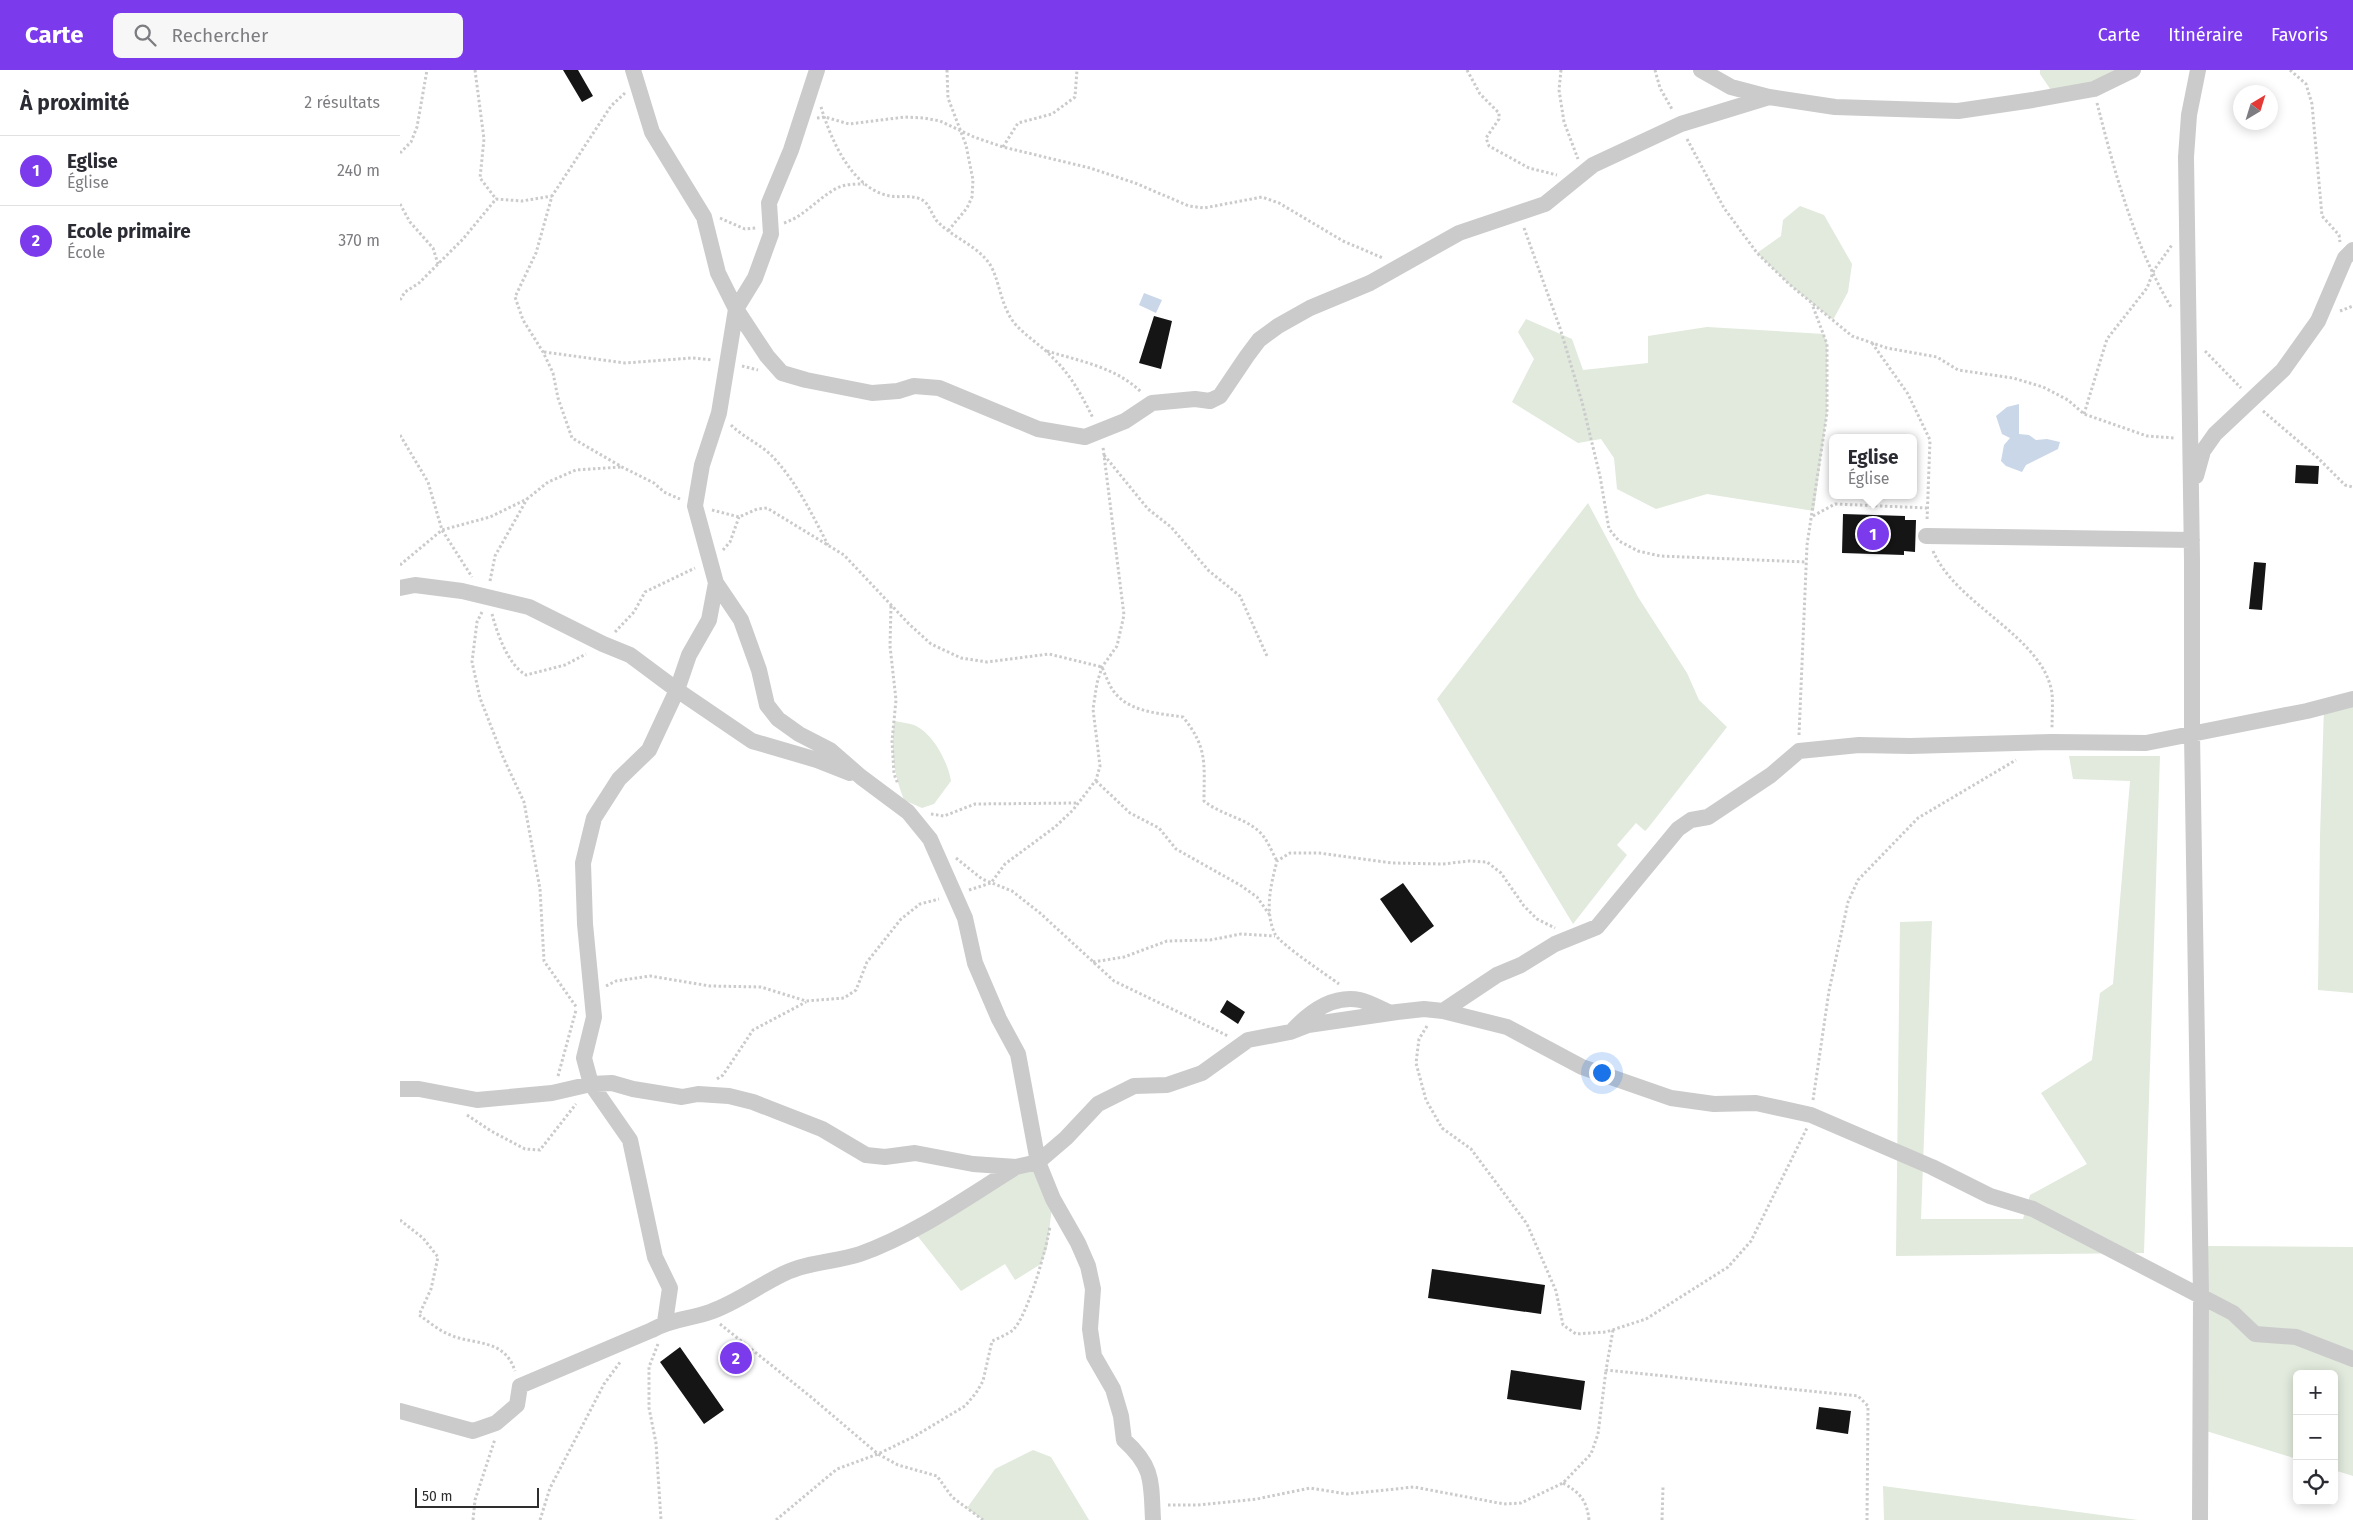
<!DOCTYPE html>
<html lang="fr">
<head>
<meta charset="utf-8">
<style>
	body { margin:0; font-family:"Fira Sans",sans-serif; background:#f7f7f7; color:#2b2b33 }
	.controls { position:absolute; right:15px; bottom:15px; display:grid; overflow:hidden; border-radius:8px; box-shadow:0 2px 12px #0003 }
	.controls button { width:45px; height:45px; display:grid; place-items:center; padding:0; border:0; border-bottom:1px solid #e1e1e2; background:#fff; color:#2b2b33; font:25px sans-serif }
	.compass { position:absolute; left:1833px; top:15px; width:45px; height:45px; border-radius:50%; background:#fff; box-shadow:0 2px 12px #0003; rotate:38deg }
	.scale { position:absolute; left:15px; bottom:12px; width:124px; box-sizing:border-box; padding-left:5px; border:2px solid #2e2e2e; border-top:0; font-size:14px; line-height:18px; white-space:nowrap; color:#2e2e2e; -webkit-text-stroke:4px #fff; paint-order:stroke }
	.you { position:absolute; left:1201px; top:1002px; width:18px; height:18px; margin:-12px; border:4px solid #fff; border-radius:50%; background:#1a73e8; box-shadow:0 0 0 8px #1a73e833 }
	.badge { display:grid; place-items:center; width:32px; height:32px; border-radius:50%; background:#7c3aed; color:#fff; font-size:16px; font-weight:700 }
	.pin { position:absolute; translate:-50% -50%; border:2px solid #fff; box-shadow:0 1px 5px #0006 }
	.popup { position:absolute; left:1429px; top:364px; width:88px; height:65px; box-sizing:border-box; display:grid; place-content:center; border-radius:8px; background:#fff; filter:drop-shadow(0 1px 4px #0005); font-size:16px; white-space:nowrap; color:#7c7c81 }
	.popup b { font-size:19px; color:#2b2b33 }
	.popup::after { content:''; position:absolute; left:50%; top:100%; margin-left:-10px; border:10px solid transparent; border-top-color:#fff }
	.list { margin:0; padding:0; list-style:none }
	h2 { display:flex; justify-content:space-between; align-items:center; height:65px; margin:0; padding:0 20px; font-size:21px }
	h2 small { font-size:16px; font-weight:400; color:#7c7c81 }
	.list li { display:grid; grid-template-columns:32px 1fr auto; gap:15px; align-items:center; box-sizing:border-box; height:70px; padding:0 20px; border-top:1px solid #e1e1e2 }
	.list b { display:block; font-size:19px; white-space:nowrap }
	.list p { margin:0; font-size:16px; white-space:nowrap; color:#7c7c81 }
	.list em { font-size:16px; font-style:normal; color:#7c7c81 }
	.icon { flex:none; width:28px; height:28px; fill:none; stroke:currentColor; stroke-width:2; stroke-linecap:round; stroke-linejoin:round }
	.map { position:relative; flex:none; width:1953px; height:1450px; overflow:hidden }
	header { display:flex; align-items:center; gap:30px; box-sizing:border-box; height:70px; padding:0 25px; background:#7c3aed; color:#fff }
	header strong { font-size:24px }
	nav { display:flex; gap:28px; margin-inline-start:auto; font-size:18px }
	.search { width:350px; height:45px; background:#f7f7f7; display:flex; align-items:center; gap:12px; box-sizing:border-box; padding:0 18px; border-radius:8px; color:#7c7c81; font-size:19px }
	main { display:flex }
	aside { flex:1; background:#fff }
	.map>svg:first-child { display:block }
	.green { fill:#e1eadc }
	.water { fill:#cad7e9 }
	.building { fill:#151515 }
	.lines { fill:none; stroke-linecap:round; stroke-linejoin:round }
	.path { stroke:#cbcbcb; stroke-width:3; stroke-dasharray:2.5 2.5; stroke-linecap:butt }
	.street { stroke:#cbcbcb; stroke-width:16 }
</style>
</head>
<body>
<header>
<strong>Carte</strong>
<div class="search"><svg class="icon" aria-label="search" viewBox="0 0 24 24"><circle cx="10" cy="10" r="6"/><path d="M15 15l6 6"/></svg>Rechercher</div>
<nav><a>Carte</a><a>Itinéraire</a><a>Favoris</a></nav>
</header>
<main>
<aside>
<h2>À proximité<small>2 résultats</small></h2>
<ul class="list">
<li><span class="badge">1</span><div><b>Eglise</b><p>Église</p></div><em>240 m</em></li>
<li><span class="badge">2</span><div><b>Ecole primaire</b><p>École</p></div><em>370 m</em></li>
</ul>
</aside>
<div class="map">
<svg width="1953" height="1450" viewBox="0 0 1953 1450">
	<rect width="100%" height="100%" fill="#fff"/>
	<path class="green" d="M1640,0H1721L1655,26L1640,4Z
		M1400,136L1424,145L1452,194L1448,222L1433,250L1389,214L1357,183L1381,166L1383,150Z
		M1126,249L1172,269L1183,300L1248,293V266L1307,257L1424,264L1427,274V343L1414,441L1307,424L1256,439L1217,419L1214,388L1201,369L1178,373L1112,332L1134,289L1118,262Z
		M1188,433L1238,527L1287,603L1299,630L1327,657L1248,758L1245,761L1236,753L1217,775L1227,785L1173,854L1037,629Z
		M1953,629V923L1918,920L1920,766L1924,637Z
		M494,651C500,652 508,653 514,655C533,663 548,692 551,711L534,734L522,738L504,730C493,701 491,682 494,651Z
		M1669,686H1760L1744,1183L1496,1186L1500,852L1532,851L1521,1149H1623L1630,1125L1687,1094L1641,1023L1692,990L1700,923L1713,914L1730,711L1673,709Z
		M638,1092L653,1129L647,1178L641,1194L615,1210L605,1194L561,1221L512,1159Z
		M1807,1176L1953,1177V1406L1934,1400V1304H1897V1389L1803,1360Z
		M633,1380L651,1387L689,1450H583L567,1438L595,1399Z
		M1483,1416L1738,1450H1484Z"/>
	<path class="water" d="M744,223L762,230L756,243L739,235Z
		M1619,334V364L1629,365L1636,370L1647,369L1660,372L1658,379L1626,395L1622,402L1606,396L1601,391L1604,375L1610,368L1602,364L1596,346L1607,337Z"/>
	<path class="building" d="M163,0H178L193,26L182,32Z
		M754,246L772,251L761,299L739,293Z
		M1896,395L1919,396L1918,414L1895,413Z
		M1443,444L1505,446V450H1516L1515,482L1504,481V485L1442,483Z
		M1854,492L1866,493L1862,540L1849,539Z
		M1003,813L1034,856L1011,873L980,829Z
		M827,930L845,942L838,954L820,942Z
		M1032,1199L1145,1215L1141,1244L1028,1228Z
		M280,1277L324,1340L304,1354L260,1292Z
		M1111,1300L1185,1311L1181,1340L1107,1329Z
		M1419,1337L1451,1341L1448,1364L1416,1359Z"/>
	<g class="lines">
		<path class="path" d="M75,0L84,69L80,108L96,129
			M547,0L548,28L566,75L573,110L572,127L567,138L548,161
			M1067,0L1080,24L1099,43V49L1086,68L1089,76L1129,98L1157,105
			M1161,0L1159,20L1164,52L1178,89
			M1255,0L1260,18L1273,41
			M1890,0L1906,14L1912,34L1922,146L1939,165L1940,172
			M225,23L211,36L152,126L136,183L115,227L123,250L143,282L153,303L158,328L172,368L222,397L254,413L264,422L280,429
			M1697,33C1715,103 1734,175 1771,237
			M421,37C431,70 452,119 490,126C501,128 514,124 524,131C529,135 532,144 536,150C551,167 575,174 589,193C600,209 600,237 616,255C627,267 642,276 653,288C671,305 682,326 693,348
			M417,48L425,47L449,54L505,47L524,48L540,51L574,67L603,77L690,98L735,113L789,136L804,138L862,127L879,133L943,171L983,188
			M1287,69L1324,138L1357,183L1389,214L1452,266L1487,278L1537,287L1558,300L1613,308L1643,317L1668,330L1684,344L1747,366L1775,368
			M603,77L618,53L652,44L675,27L677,0
			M0,83L11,72L17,57L27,0
			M0,134L10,152L33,178L38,194
			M320,148L345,159L356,158
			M384,153C405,146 418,128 437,118C445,114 455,114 464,114
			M1124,158L1160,258L1182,332L1200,406L1209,459L1219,471L1238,481L1260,486L1406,492
			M0,230L5,222L19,213L63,169L96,129L122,131L152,126
			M1940,241L1953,236
			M1472,273L1508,324L1530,370L1527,451
			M647,281C679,291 716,297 741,322
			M1805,281L1841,318
			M144,282L225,293L292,288L312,290
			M342,296L358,300
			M1863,341L1918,388L1945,415L1953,417
			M1684,344L1707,269L1747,218L1754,200L1772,175
			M331,355C343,367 360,374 372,386C396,411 412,444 428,475
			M0,365L28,412L42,460L72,507
			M704,385L748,439L771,457L809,501L840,526L867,586
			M312,440L339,447L357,439L367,438L444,485L509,554L531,574L561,588L587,592L649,584L702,597C705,604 708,612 712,619C727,642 757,643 783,647C808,678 804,694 804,731C822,746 850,748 864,767C869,774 873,784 877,791
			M1413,446L1435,434L1527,438
			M323,480L330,472L339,447
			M1533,481C1557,536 1643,566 1652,623C1653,634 1652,647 1652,658
			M0,495L42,460L90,447L127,429L148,412L176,400L221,397
			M90,511L95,486L127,429
			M491,536L490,576L496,630L492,671L494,704L498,714
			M82,542L77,552L72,592L80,628L103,687L124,732L140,819L144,891L177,938
			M92,544C97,563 108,595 126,605L165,595L186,584
			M215,562L234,542L245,522L295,498
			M1399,665L1407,475L1427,343V274L1412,234
			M696,711L730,743L759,758L776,779L840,815L857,827L869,844
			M531,744L544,746L575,734L678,733
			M556,788L582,809L612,821L640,843L714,911L828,966
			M569,820L591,813L605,794L655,757L673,740L696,710L700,696L693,639L697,613L702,597L717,576L724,545L703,377
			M693,892L724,887L767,871L810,870L841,864L875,866
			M939,914C927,905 880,874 875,864C864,841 871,814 877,791L890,783H919L992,793L1043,794L1069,791L1087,792L1101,803L1124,836L1137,849L1155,858
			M206,916L216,911L250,906L310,916L361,917L406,931L444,928L456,920L467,892L501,849L520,834L539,829
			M1027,956L1019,969L1016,993L1026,1030L1042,1058L1071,1079L1127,1154L1156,1221L1163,1255L1176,1264L1206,1262L1246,1249L1328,1197L1351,1171L1407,1058
			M158,1006L176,940
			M317,1009L323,1005L353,960L406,932
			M1413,1030L1429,921L1448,832L1458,810L1518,748L1616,690
			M67,1045L91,1061L125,1079L140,1080L176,1034
			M0,1150L23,1168L38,1187L31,1219L19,1245C28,1251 38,1260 48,1264C73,1276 104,1267 115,1301
			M320,1254L411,1327L478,1384L498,1395L537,1406L552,1427L583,1450
			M1213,1260L1206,1300L1458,1326L1468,1336L1467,1450
			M258,1274L249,1297V1338L256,1373L261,1450
			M1163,1413C1179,1422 1187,1430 1189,1450
			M768,1435H798L857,1429L910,1418L947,1424L1014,1417L1104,1434L1121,1433L1163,1413L1191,1384L1198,1364L1206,1300
			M73,1450L75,1430L95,1369
			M140,1450L150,1418L204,1314L221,1291
			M376,1450L437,1399L478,1384L515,1366L565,1336L576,1323L583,1311L592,1271C599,1268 608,1264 613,1260C628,1245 647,1177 650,1156
			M1262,1450L1263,1417"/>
		<path class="street" d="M233,0L252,62L304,147L318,203L336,239L319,343L302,395L295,436L316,513L341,550L359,600L367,635L378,649L399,664L430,680L461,707L508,742L530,769L565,848L575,893L599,949L618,984L638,1092L653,1129L678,1173L688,1196L693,1219L690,1259L694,1286L713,1319L721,1346L724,1370C754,1397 751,1412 753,1450
			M417,0L391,80L369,133L371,164L355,208L336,239L367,286L382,303L406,310L472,323L498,321L514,316L539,318L638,359L685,367L725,351L752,333L795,329L810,331L820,326L847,286L859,270L878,256L910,238L970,213L1059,163L1145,134L1193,95L1281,54L1369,27
			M1301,0L1331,17L1369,27L1435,37L1558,41L1633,30L1694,19L1733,0
			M1798,0L1789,45L1786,87L1792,490V664L1801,1226L1800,1450
			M1796,406L1803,381L1815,364L1883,300L1918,251L1945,188L1953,180
			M1526,466L1792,470
			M0,518L15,515L62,521L129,537L203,574L230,585L277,620L352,671L417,690L450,703
			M1043,941L1097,905L1121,895L1155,874L1197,857L1278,759L1291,750L1308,747L1371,705L1399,681L1459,675L1510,676L1652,672L1746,673L1907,641L1953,629
			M894,959C911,941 934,925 960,930C970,932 981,939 990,943
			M0,1019H19L77,1030L152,1023L191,1014L212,1013L233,1019L282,1027L298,1024L329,1026L353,1032L422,1059L466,1085L485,1087L515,1083L573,1094L616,1097L638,1092L666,1068L698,1034L734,1016L767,1015L802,1003L848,970L890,962L908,955L997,942L1024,939L1043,941L1107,957L1182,997L1271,1028L1314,1034L1356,1033L1411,1045L1532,1097L1590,1126L1633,1139L1833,1243L1855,1264L1896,1267L1953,1289
			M265,1252L270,1218L255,1187L230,1070L191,1014L184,988L194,947L185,854L183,793L194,748L219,709L249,680L277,620L289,585L309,550L316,513
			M0,1341L73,1361L96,1353L117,1335L120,1316L252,1260C271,1249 290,1249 310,1242C336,1233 358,1216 383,1204C407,1192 436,1192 460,1184C516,1164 566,1128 616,1097"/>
	</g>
</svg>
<div class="controls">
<button>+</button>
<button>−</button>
<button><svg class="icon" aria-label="locate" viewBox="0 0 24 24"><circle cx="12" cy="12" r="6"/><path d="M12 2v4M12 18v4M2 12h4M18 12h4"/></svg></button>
</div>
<svg class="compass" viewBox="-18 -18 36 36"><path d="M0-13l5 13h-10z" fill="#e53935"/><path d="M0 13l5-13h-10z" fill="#7c7c81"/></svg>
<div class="scale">50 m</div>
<div class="you"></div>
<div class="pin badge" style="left:1473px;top:464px">1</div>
<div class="popup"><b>Eglise</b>Église</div>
<div class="pin badge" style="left:336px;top:1288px">2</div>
</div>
</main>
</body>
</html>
